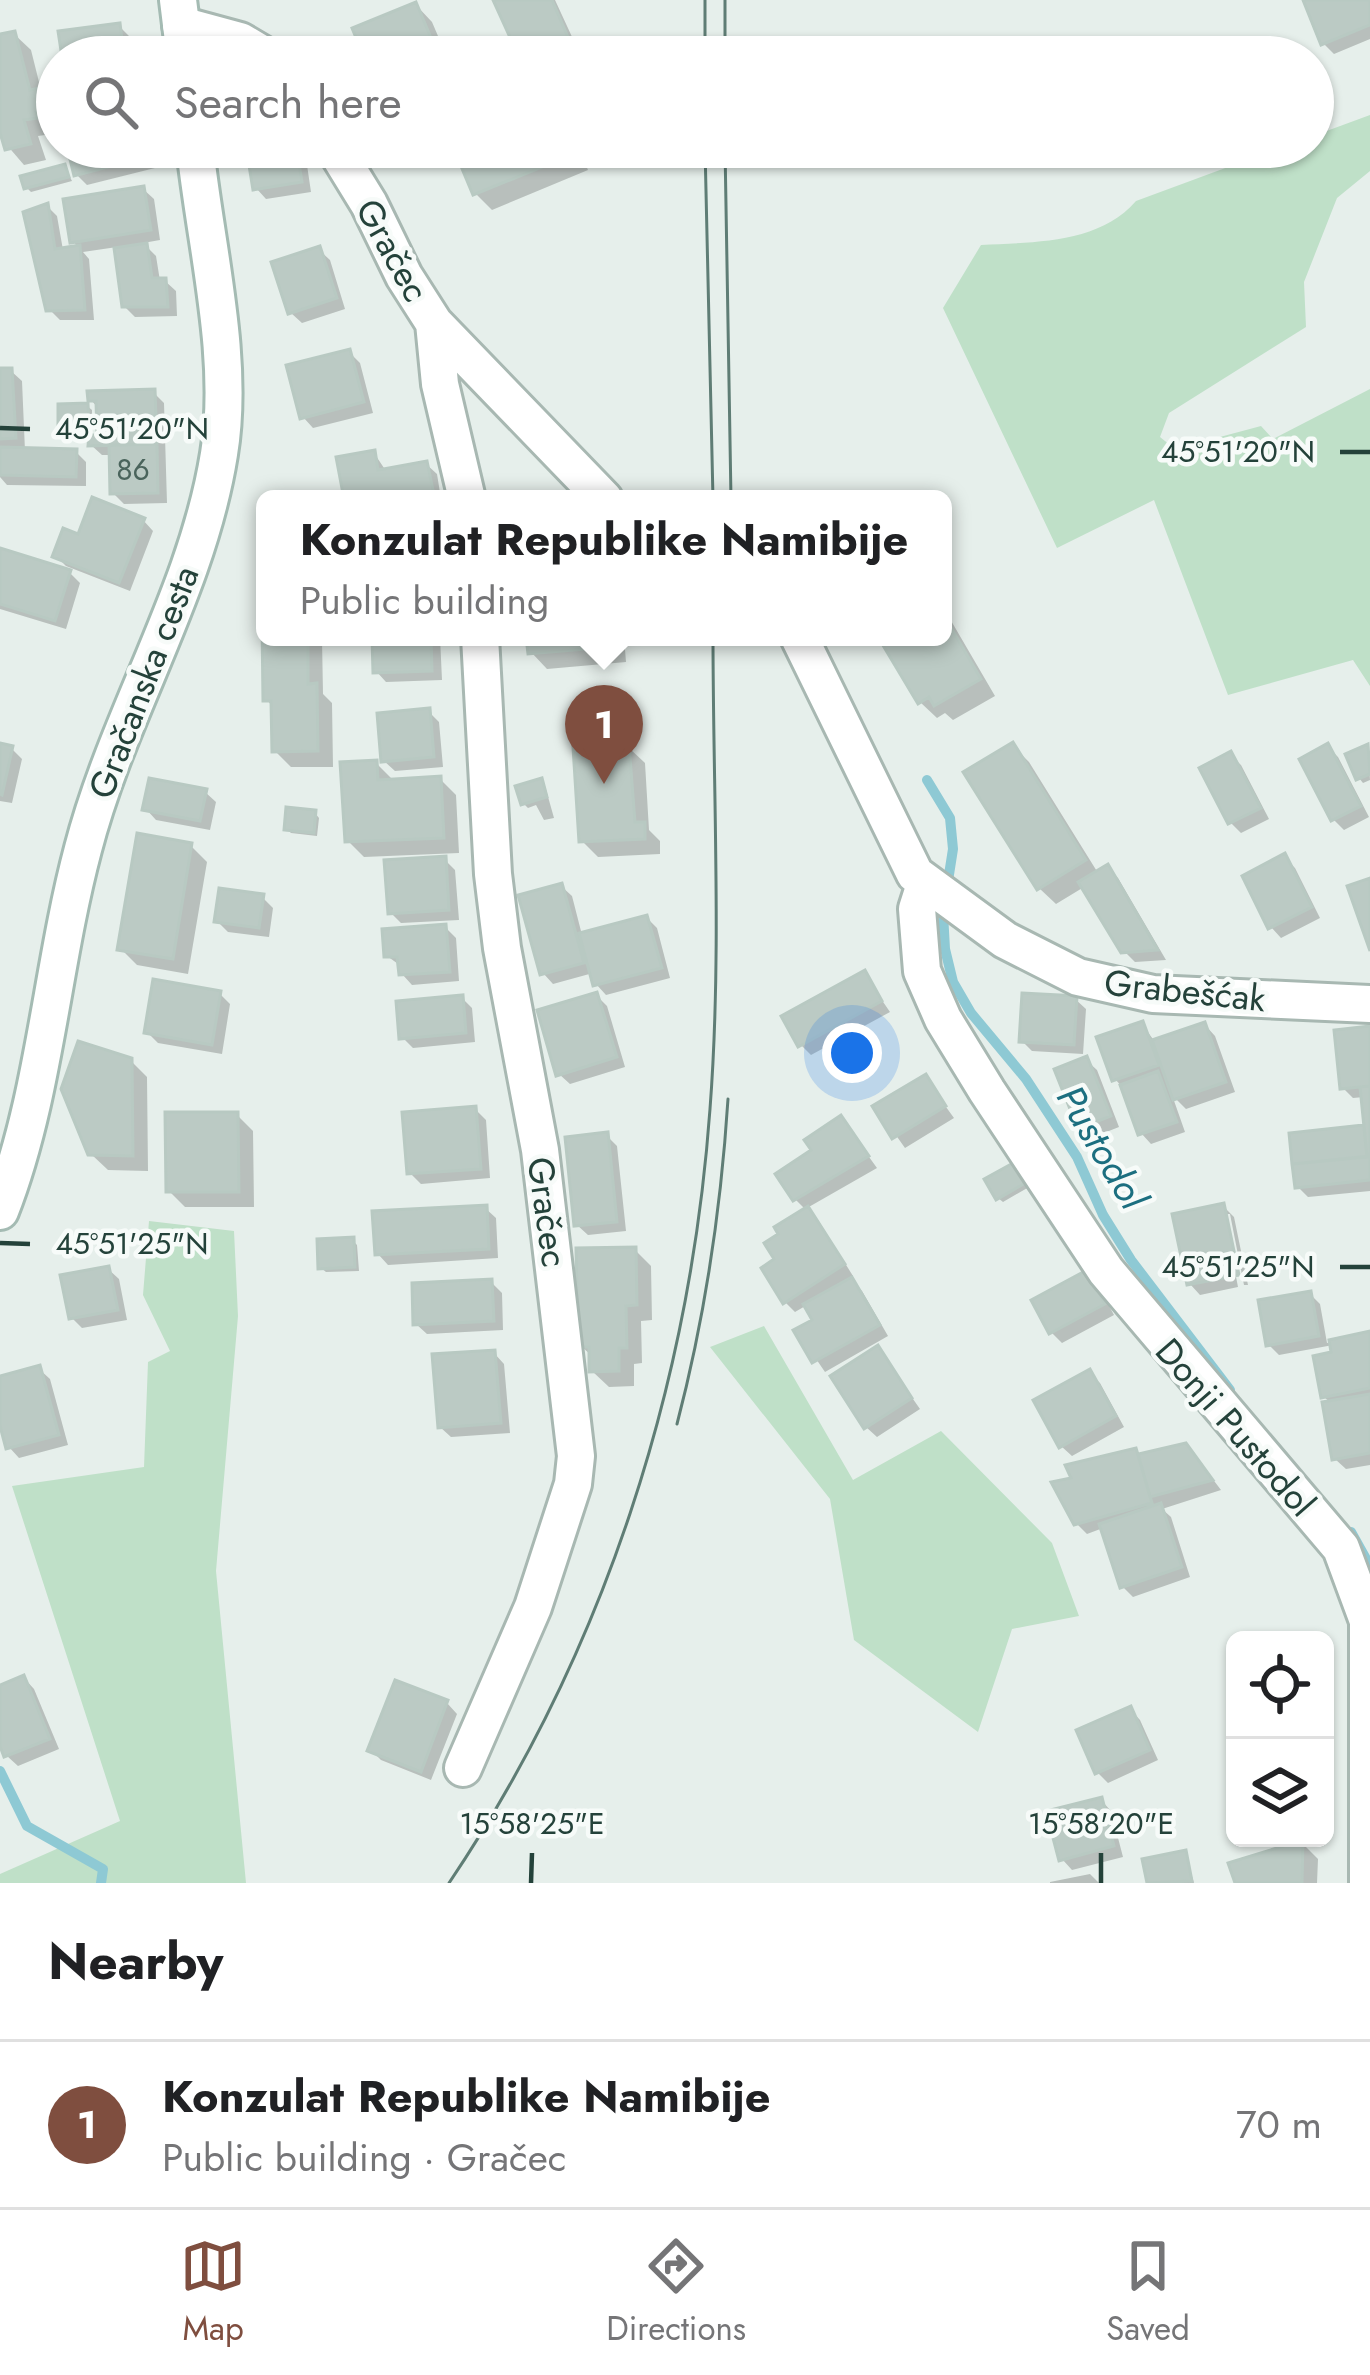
<!DOCTYPE html>
<html lang="en">
<head>
<meta charset="utf-8">
<style>
	body { margin:0; font-family:Jost,sans-serif; background:#f2f2f2; color:#202124 }
	.controls { position:absolute; right:36px; bottom:36px; display:grid; overflow:hidden; border-radius:18px; box-shadow:0 3px 9px #0004 }
	.controls button { width:108px; height:108px; display:grid; place-items:center; padding:0; border:0; border-bottom:3px solid #e0e0e0; background:#fff; color:#202124; font:60px sans-serif }
	.you { position:absolute; left:852px; top:1053px; width:42px; height:42px; margin:-30px; border:9px solid #fff; border-radius:50%; background:#1a73e8; box-shadow:0 0 0 18px #1a73e833 }
	.badge { display:grid; place-items:center; width:78px; height:78px; border-radius:50%; background:#7f4e3f; color:#fff; font-size:39px; font-weight:700 }
	.pin { position:absolute; translate:-50% -99px; filter:drop-shadow(0 3px 6px #0008) }
	.pin::after { content:''; position:absolute; top:63px; width:42px; height:36px; background:inherit; clip-path:polygon(0 0,100% 0,50% 100%) }
	.popup { position:absolute; left:256px; top:490px; width:696px; height:156px; box-sizing:border-box; display:grid; place-content:center; border-radius:18px; background:#fff; filter:drop-shadow(0 3px 9px #0005); font-size:39px; white-space:nowrap; color:#757577 }
	.popup b { font-size:45px; color:#202124 }
	.popup::after { content:''; position:absolute; left:50%; top:100%; margin-left:-24px; border:24px solid transparent; border-top-color:#fff }
	.list { margin:0; padding:0; list-style:none }
	h2 { display:flex; justify-content:space-between; align-items:center; height:156px; margin:0; padding:0 48px; font-size:51px }
	h2 small { font-size:39px; font-weight:400; color:#757577 }
	.list li { display:grid; grid-template-columns:78px 1fr auto; gap:36px; align-items:center; box-sizing:border-box; height:168px; padding:0 48px; border-top:3px solid #e0e0e0 }
	.list b { display:block; font-size:45px; white-space:nowrap }
	.list p { margin:0; font-size:39px; white-space:nowrap; color:#757577 }
	.list em { font-size:39px; font-style:normal; color:#757577 }
	.icon { flex:none; width:66px; height:66px; fill:none; stroke:currentColor; stroke-width:2; stroke-linecap:round; stroke-linejoin:round }
	.map { position:relative; flex:none; width:1370px; height:1883px; overflow:hidden }
	.search { position:absolute; background:#fff; box-shadow:0 3px 9px #0004; left:36px; right:36px; top:36px; height:132px; display:flex; align-items:center; gap:30px; box-sizing:border-box; padding:0 42px; border-radius:66px; color:#757577; font-size:45px }
	.sheet { height:324px; background:#fff }
	nav { display:flex; justify-content:space-around; align-items:center; box-sizing:border-box; height:168px; border-top:3px solid #e0e0e0; background:#fff; font-size:33px; color:#757577 }
	nav a { display:grid; justify-items:center; gap:6px }
	nav .on { color:#7f4e3f }
	.map>svg:first-child { display:block }
	.green { fill:#bfe0c8 }
	.shadow { fill:#0003 }
	.lines { fill:none; stroke-linecap:round; stroke-linejoin:round }
	.stream { stroke:#8ec9d4; stroke-width:10 }
	.building { fill:#bbcac4; stroke:#b8c9c2; stroke-width:3 }
	.minor-casing { stroke:#a8b8b2; stroke-width:42 }
	.secondary-casing { stroke:#a4bbb3; stroke-width:42 }
	.minor { stroke:#fff; stroke-width:36 }
	.secondary { stroke:#fff; stroke-width:36 }
	.tram { stroke:#5f7d75; stroke-width:3 }
	.ticks { fill:none; stroke:#24423a; stroke-width:4.5 }
	.labels { text-anchor:middle; dominant-baseline:central; stroke-width:9; stroke-linejoin:round; paint-order:stroke }
	.number-label { font-size:30px; fill:#4a645c }
	.street-label { font-size:36px; fill:#24423a; stroke:#f7fbf9 }
	.water-label { font-size:39px; font-style:italic; fill:#1c6f80; stroke:#f7fbf9 }
	.ticks-label { font-size:30px; text-anchor:middle; fill:#24423a; stroke:#f7fbf9; stroke-width:9; stroke-linejoin:round; paint-order:stroke }
</style>
</head>
<body>
<div class="map">
<svg width="1370" height="1883" viewBox="0 0 1370 1883">
	<rect width="100%" height="100%" fill="#e6efeb"/>
	<path class="green" d="M1370,115V171L1337,198L1304,282L1306,327L1169,413L1160,437L1175,449L1261,426L1273,439L1370,389V686L1353,660L1228,695L1154,500L1057,548L943,308L981,245C1034,242 1099,244 1136,201L1282,147H1313V136Z
		M149,1221L234,1231L238,1316L216,1571L246,1883H0V1874L120,1821L12,1486L144,1467L148,1362L170,1351L143,1295Z
		M764,1326L853,1480L941,1431L1052,1543L1079,1616L1012,1629L978,1732L854,1640L830,1499L710,1347Z"/>
	<path class="shadow" d="M497,0H555L579,52L568,57H523Z
		M1306,0H1370V39L1334,54L1324,44Z
		M416,5L432,22L447,57H368Z
		M119,26L129,36L132,57H65Z
		M14,34L31,50L41,90L57,87V127L51,128L52,134L38,136L46,160L24,165L0,137V38Z
		M1201,47L1211,57H1179Z
		M70,147H149L155,168L87,185L77,175Z
		M456,147H578L588,170L492,210L476,194Z
		M296,154L307,165L311,192L266,199L256,188Z
		M65,167L72,181L31,192L27,188Z
		M143,189L154,199L160,240L143,243L156,256L160,281H165L176,291L177,316L135,317L124,306L117,247L83,252L89,259L94,320H60L49,309L47,206L57,216L63,250L80,248L73,242Z
		M319,250L330,260L345,309L302,323L291,313Z
		M349,352L360,363L373,413L313,428L303,417Z
		M0,371H11L22,381L25,451L76,452L86,462V486L7,485L0,477Z
		M154,393L164,403L167,503L124,504L113,493L112,455H102L91,445L100,438L99,409L91,400Z
		M87,406L92,410V430L66,431L61,426Z
		M374,453L386,471L426,464L437,474L441,499H347L339,460Z
		M143,520L153,531L130,591L66,566L56,556L80,538Z
		M0,551L70,573L80,583L66,629L0,609Z
		M943,607L995,696L953,720L945,713L937,718L920,702L882,637H943Z
		M265,637L322,639L323,694L332,703L333,767H291L275,751L274,708L266,699Z
		M375,637H440L442,680L386,682L376,671Z
		M529,637H624L626,662L547,669L531,652Z
		M428,711L439,722L443,767L395,771L384,761Z
		M0,746L11,748L22,759L12,803L0,801Z
		M1013,746L1029,762L1098,873L1108,868L1118,878L1166,960L1135,962L1124,951L1084,887L1056,904L1039,888Z
		M628,747L645,763L649,830L660,841V854L598,857L582,841Z
		M1328,747L1338,757L1369,817L1344,830L1334,820L1303,760Z
		M1368,748L1370,780L1363,783L1359,778Z
		M1230,755L1241,765L1269,819L1241,833L1231,823Z
		M376,763L392,779H440L456,795L459,853L364,857L348,841Z
		M541,782L545,786L554,818L544,820L536,805L528,808L523,803Z
		M205,792L216,802L210,830L156,820L146,809Z
		M315,813L319,818L317,836L291,833L287,829Z
		M190,845L207,862L188,974L137,965L121,949Z
		M1284,857L1295,868L1320,918L1281,938L1271,927Z
		M445,860L455,870L459,920L401,923L391,913Z
		M561,886L572,896L582,935L647,918L657,928L670,978L606,995L596,984L593,973L553,984L543,973Z
		M262,897L273,908L269,937L228,932L217,921Z
		M445,927L456,938L459,981L412,985L402,974L401,966L387,956Z
		M864,974L890,1012L811,1055L801,1045Z
		M220,994L230,1004L222,1054L158,1043L147,1032Z
		M596,995L607,1006L625,1067L570,1084L559,1074Z
		M462,998L472,1008L475,1042L413,1048L402,1037Z
		M1075,999L1086,1009L1083,1054L1032,1051L1022,1041Z
		M1142,1024L1155,1042L1205,1025L1215,1036L1235,1092L1186,1109L1172,1095L1185,1132L1151,1144L1141,1133L1124,1089L1115,1079Z
		M1370,1029V1191L1308,1197L1298,1187L1367,1128L1364,1097L1353,1098L1343,1088Z
		M130,1060L147,1077L148,1171L108,1170L91,1154Z
		M1086,1060L1097,1070L1119,1127L1091,1138L1081,1128Z
		M925,1078L954,1118L905,1148L876,1107Z
		M475,1109L486,1120L490,1178L421,1184L410,1173Z
		M237,1115L253,1131L254,1207H185L169,1191Z
		M841,1118L877,1168L807,1208L818,1220L853,1276L849,1278L862,1291L888,1336L825,1372L797,1331L816,1321L807,1305L795,1312L785,1302L778,1260L806,1210L795,1199L815,1151Z
		M606,1135L617,1146L626,1231L588,1235L577,1225Z
		M1019,1170L1029,1187L1003,1202L998,1198Z
		M1223,1206L1234,1217L1248,1285H1244L1230,1214H1224L1238,1287L1200,1295L1190,1284Z
		M485,1208L496,1218L498,1258L388,1265L378,1254Z
		M353,1241L357,1245L359,1271L326,1272L321,1268Z
		M635,1250L651,1266L652,1320L641,1321L642,1363L634,1364V1386L609,1387L592,1371V1356L581,1346Z
		M108,1269L119,1279L127,1320L82,1328L72,1318Z
		M491,1282L502,1293L503,1330L427,1334L416,1324Z
		M1097,1284L1114,1315L1062,1343L1051,1332Z
		M1310,1294L1320,1304L1327,1343L1370,1334V1465L1346,1469L1335,1459L1331,1403L1324,1397L1335,1354L1333,1345L1279,1355L1269,1345Z
		M878,1349L920,1409L877,1437L866,1427Z
		M494,1353L504,1364L510,1433L451,1437L440,1427Z
		M39,1369L50,1379L68,1445L19,1458L9,1447L0,1415V1379Z
		M1089,1373L1100,1383L1124,1427L1072,1456L1061,1446Z
		M1135,1451L1140,1457H1196L1221,1490L1162,1509L1171,1517L1190,1577L1133,1597L1122,1586L1103,1528L1087,1534L1076,1523L1075,1480Z
		M24,1678L34,1689L59,1749L18,1766L7,1756L0,1738V1688Z
		M447,1703L457,1714L431,1780L381,1760L371,1750Z
		M1130,1709L1140,1720L1158,1760L1108,1783L1097,1772Z
		M1101,1800L1111,1811L1123,1857L1072,1870L1062,1859Z
		M1302,1843L1318,1859L1317,1883H1238Z
		M1185,1853L1194,1883H1150L1146,1861Z
		M1090,1874L1099,1883H1050V1882Z"/>
	<g class="lines">
		<path class="stream" d="M927,780L950,818L953,849L943,913L945,949L953,982L971,1013L1026,1079L1077,1157L1103,1215L1131,1260L1230,1390
			M1351,1532L1370,1566
			M0,1771L27,1826L103,1869L101,1883"/>
	</g>
	<path class="building" d="M493,0H552L570,42L536,57H519Z
		M1303,0H1370V25L1321,45Z
		M416,2L439,57H364L352,28Z
		M120,23L124,57H62L58,31Z
		M15,31L30,90L57,84V108L36,112L38,118L24,120L31,144L5,150L0,133V34Z
		M67,147H143L146,157L74,176Z
		M453,147H571L574,154L473,195Z
		M297,151L302,182L253,190L248,159Z
		M65,164L69,177L24,189L20,176Z
		M144,186L151,230L70,243L63,199Z
		M48,203L55,249L80,245L85,310L46,311L23,212Z
		M147,243L152,278H166L168,307H122L114,248Z
		M320,246L337,298L288,314L271,262Z
		M350,349L364,402L300,419L286,365Z
		M0,368H12L16,438L0,439Z
		M155,389L157,444L88,446L89,435H97L96,401H88L87,391Z
		M88,403L89,427L58,428V404Z
		M157,444L158,493L110,494L109,445Z
		M0,447L77,449L76,477L0,475Z
		M375,450L378,470L427,461L434,495L344,499L336,457Z
		M92,497L145,518L119,583L52,557L63,528L78,534Z
		M0,548L71,570L55,621L0,604Z
		M943,614L981,679L934,706L929,697L918,704L878,637H943Z
		M262,621H265V637H308V684L317,683L318,751L272,752L271,701H263Z
		M372,637H431L432,671L373,673Z
		M526,637H610L611,647L528,654Z
		M430,708L434,757L381,762L377,713Z
		M1013,742L1086,860L1037,890L963,772Z
		M0,743L13,746L2,795L0,794Z
		M1328,743L1361,806L1331,821L1299,759Z
		M629,744L635,822H645V839L579,842L573,747Z
		M1368,744L1370,774L1356,780L1345,754Z
		M1231,751L1261,808L1228,824L1199,768Z
		M377,760L378,780L441,776L444,838L345,842L340,762Z
		M149,778L207,789L200,821L142,810Z
		M542,778L547,797L521,805L515,786Z
		M286,807L316,810L314,833L284,830Z
		M137,833L192,843L173,959L117,950Z
		M1285,853L1312,907L1268,929L1242,876Z
		M446,856L449,910L388,914L384,860Z
		M1108,864L1158,950L1121,953L1078,882Z
		M1370,878V951L1347,886Z
		M562,883L584,963L540,975L518,895Z
		M219,888L264,894L259,928L214,922Z
		M647,915L662,968L593,986L579,933Z
		M446,924L450,972L399,975L397,957H384L382,929Z
		M865,970L882,1001L798,1047L781,1016Z
		M153,979L221,991L212,1045L144,1033Z
		M597,992L617,1057L556,1076L537,1010Z
		M1022,993L1077,996L1074,1045L1019,1042Z
		M463,995L466,1033L399,1039L396,1001Z
		M1143,1021L1159,1065L1112,1081L1096,1037Z
		M1205,1022L1226,1082L1173,1100L1152,1040Z
		M1370,1026V1086L1340,1089L1334,1030Z
		M78,1041L132,1058L133,1156L88,1155L61,1089Z
		M1087,1056L1111,1116L1078,1129L1054,1069Z
		M1158,1071L1177,1122L1138,1135L1120,1085Z
		M926,1074L946,1106L892,1139L872,1106Z
		M1370,1086V1156L1367,1157L1360,1087Z
		M476,1106L481,1169L407,1174L402,1112Z
		M165,1112H238L239,1192H166Z
		M841,1115L869,1156L793,1201L775,1174L811,1150L804,1140Z
		M1364,1125L1367,1157L1292,1164L1289,1133Z
		M608,1132L617,1222L574,1226L565,1137Z
		M1370,1156V1180L1295,1188L1292,1164Z
		M1015,1162L1027,1182L996,1200L984,1179Z
		M1224,1203L1239,1275L1187,1285L1172,1214Z
		M487,1205L489,1249L375,1255L372,1211Z
		M808,1206L845,1264L783,1304L761,1268L774,1259L764,1243L778,1234L774,1227Z
		M354,1237L355,1267L318,1269L317,1239Z
		M636,1247L637,1305L626,1306L627,1348H619V1371L589,1372V1347H578L576,1248Z
		M109,1266L118,1310L69,1319L60,1275Z
		M1087,1270L1105,1304L1049,1334L1031,1300Z
		M852,1277L880,1325L812,1363L793,1330L812,1320L803,1304Z
		M492,1279L494,1321L413,1325L412,1283Z
		M1311,1291L1319,1336L1266,1346L1258,1300Z
		M1370,1331V1388L1321,1398L1313,1356L1331,1352L1329,1340Z
		M878,1345L912,1398L864,1429L830,1376Z
		M495,1350L501,1423L438,1428L432,1354Z
		M40,1365L59,1435L6,1449L0,1426V1376Z
		M1090,1369L1116,1416L1059,1448L1033,1400Z
		M1370,1394V1453L1332,1460L1322,1402Z
		M1186,1443L1213,1480L1150,1497L1138,1454Z
		M1136,1448L1152,1503L1074,1525L1051,1482L1071,1478L1065,1465Z
		M1161,1503L1182,1567L1120,1588L1099,1524Z
		M24,1675L50,1739L4,1757L0,1746V1685Z
		M395,1680L448,1700L421,1772L367,1751Z
		M1131,1706L1150,1750L1095,1774L1076,1730Z
		M1102,1797L1114,1846L1059,1861L1046,1811Z
		M1303,1840L1302,1883H1235L1228,1863Z
		M1186,1850L1192,1881L1147,1883L1142,1859Z"/>
	<g class="lines">
		<g class="minor-casing">
			<path id="minor" d="M181,25L240,41L267,57
				M334,147L369,204L404,276L434,323L440,384L467,499
				M434,323L604,499
				M799,637L915,874L1005,940L1078,977L1153,994L1370,1004
				M925,884L917,909L922,971L943,1019L987,1091L1106,1271L1341,1548L1368,1621V1883
				M463,1768L533,1607L573,1484L576,1456L540,1150L502,948L493,874L480,637"/>
		</g>
		<g class="secondary-casing">
			<path id="secondary" d="M178,0L185,57
				M0,1211C45,1096 51,969 83,849C118,714 197,592 219,454C235,357 205,244 195,147"/>
		</g>
		<use href="#minor" class="minor"/>
		<use href="#secondary" class="secondary"/>
		<path class="tram" d="M705,57V0
			M725,57V0
			M705,147L713,499
			M725,147L731,499
			M677,1424C705,1317 721,1209 728,1099
			M449,1883C604,1653 690,1385 710,1109C722,952 713,794 713,637"/>
	</g>
	<path class="ticks" d="M0,428L30,429M1340,452H1370M0,1243L30,1244M1340,1267H1370M531,1883L532,1853M1101,1883V1853"/>
	<g class="labels">
		<g class="number-label">
			<text x="133" y="469">86</text>
		</g>
		<g class="street-label">
			<text transform="translate(393 250) rotate(61)">Gračec</text>
			<text transform="translate(143 682) rotate(-69)">Gračanska cesta</text>
			<text transform="translate(1185 990) rotate(6)">Grabešćak</text>
			<text transform="translate(548 1212) rotate(82)">Gračec</text>
			<text transform="translate(1236 1427) rotate(49)">Donji Pustodol</text>
		</g>
		<g class="water-label">
			<text transform="translate(1102 1147) rotate(59)">Pustodol</text>
		</g>
	</g>
	<g class="ticks-label">
		<text x="132" y="439">45°51'20"N</text>
		<text x="1238" y="462">45°51'20"N</text>
		<text x="132" y="1254">45°51'25"N</text>
		<text x="1238" y="1277">45°51'25"N</text>
		<text x="532" y="1834">15°58'25"E</text>
		<text x="1101" y="1834">15°58'20"E</text>
	</g>
</svg>
<div class="controls">
<button><svg class="icon" aria-label="locate" viewBox="0 0 24 24"><circle cx="12" cy="12" r="6"/><path d="M12 2v4M12 18v4M2 12h4M18 12h4"/></svg></button>
<button><svg class="icon" aria-label="layers" viewBox="0 0 24 24"><path d="M12 4l9 5-9 5-9-5zM3 14l9 5 9-5"/></svg></button>
</div>
<div class="you"></div>
<div class="pin badge" style="left:604px;top:784px">1</div>
<div class="popup"><b>Konzulat Republike Namibije</b>Public building</div>
<div class="search"><svg class="icon" aria-label="search" viewBox="0 0 24 24"><circle cx="10" cy="10" r="6"/><path d="M15 15l6 6"/></svg>Search here</div>
</div>
<section class="sheet">
<h2>Nearby<small></small></h2>
<ul class="list">
<li><span class="badge">1</span><div><b>Konzulat Republike Namibije</b><p>Public building · Gračec</p></div><em>70 m</em></li>
</ul>
</section>
<nav>
<a class="on"><svg class="icon" aria-label="map" viewBox="0 0 24 24"><path d="M3 6l6-2 6 2 6-2v14l-6 2-6-2-6 2zM9 4v14M15 6v14"/></svg>Map</a>
<a><svg class="icon" aria-label="directions" viewBox="0 0 24 24"><path d="M12 3l9 9-9 9-9-9zM9 14v-3h6M13 9l2 2-2 2"/></svg>Directions</a>
<a><svg class="icon" aria-label="saved" viewBox="0 0 24 24"><path d="M7 4h10v16l-5-4-5 4z"/></svg>Saved</a>
</nav>
</body>
</html>
